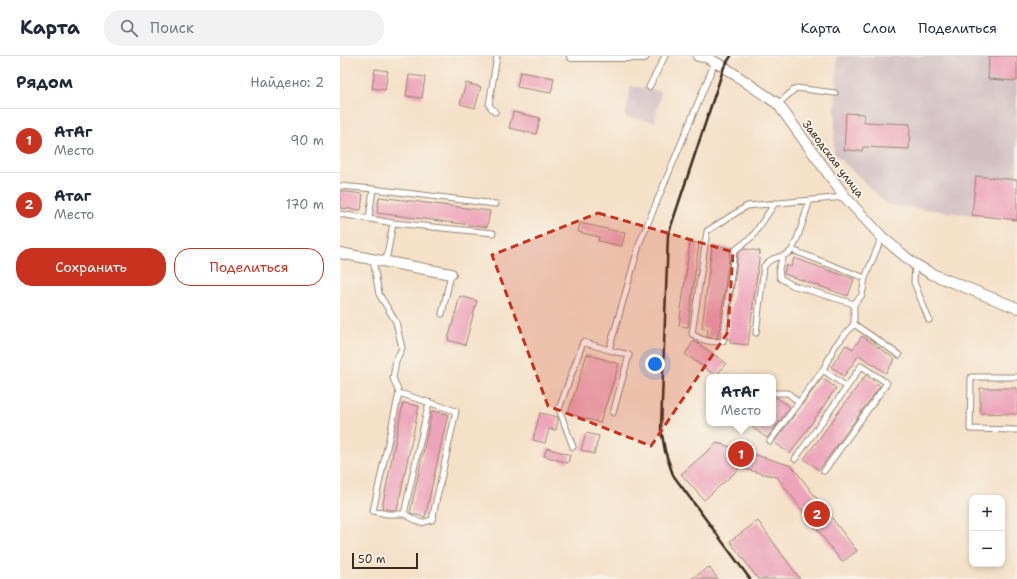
<!DOCTYPE html>
<html lang="ru">
<head>
<meta charset="utf-8">
<style>
	body { margin:0; font-family:"Shantell Sans",sans-serif; background:#f2f2f3; color:#1f2937 }
	.controls { position:absolute; right:12px; bottom:12px; display:grid; overflow:hidden; border-radius:8px; box-shadow:0 2px 6px #0003 }
	.controls button { width:36px; height:36px; display:grid; place-items:center; padding:0; border:0; border-bottom:1px solid #e0e1e3; background:#fff; color:#1f2937; font:20px sans-serif }
	.scale { position:absolute; left:12px; bottom:10px; width:66px; box-sizing:border-box; padding-left:4px; border:2px solid #3b2a1e; border-top:0; font-size:11px; line-height:14px; white-space:nowrap; color:#3b2a1e; -webkit-text-stroke:3px #f7f3e8; paint-order:stroke }
	.you { position:absolute; left:315px; top:308px; width:14px; height:14px; margin:-10px; border:3px solid #fff; border-radius:50%; background:#1a73e8; box-shadow:0 0 0 6px #1a73e833 }
	.badge { display:grid; place-items:center; width:26px; height:26px; border-radius:50%; background:#c8321e; color:#fff; font-size:13px; font-weight:700 }
	.pin { position:absolute; translate:-50% -50%; border:2px solid #fff; box-shadow:0 1px 4px #0006 }
	.popup { position:absolute; left:366px; top:318px; width:70px; height:52px; box-sizing:border-box; display:grid; place-content:center; border-radius:8px; background:#fff; filter:drop-shadow(0 1px 3px #0005); font-size:13px; white-space:nowrap; color:#747a83 }
	.popup b { font-size:15px; color:#1f2937 }
	.popup::after { content:''; position:absolute; left:50%; top:100%; margin-left:-8px; border:8px solid transparent; border-top-color:#fff }
	.list { margin:0; padding:0; list-style:none }
	h2 { display:flex; justify-content:space-between; align-items:center; height:52px; margin:0; padding:0 16px; font-size:17px }
	h2 small { font-size:13px; font-weight:400; color:#747a83 }
	.list li { display:grid; grid-template-columns:26px 1fr auto; gap:12px; align-items:center; box-sizing:border-box; height:64px; padding:0 16px; border-top:1px solid #e0e1e3 }
	.list b { display:block; font-size:15px; white-space:nowrap }
	.list p { margin:0; font-size:13px; white-space:nowrap; color:#747a83 }
	.list em { font-size:13px; font-style:normal; color:#747a83 }
	.actions { display:flex; gap:8px; padding:12px 16px }
	.actions a { flex:1; padding:9px 0; border:1px solid #c8321e; border-radius:16px; text-align:center; font-size:14px; color:#c8321e }
	.actions .main { background:#c8321e; color:#fff }
	.icon { flex:none; width:22px; height:22px; fill:none; stroke:currentColor; stroke-width:2; stroke-linecap:round; stroke-linejoin:round }
	.map { position:relative; flex:none; width:677px; height:523px; overflow:hidden }
	header { display:flex; align-items:center; gap:24px; box-sizing:border-box; height:56px; padding:0 20px; background:#fff; border-bottom:1px solid #e0e1e3 }
	header strong { font-size:19px }
	nav { display:flex; gap:22px; margin-inline-start:auto; font-size:14px }
	.search { width:280px; height:36px; background:#f2f2f3; display:flex; align-items:center; gap:10px; box-sizing:border-box; padding:0 14px; border-radius:16px; color:#747a83; font-size:15px }
	main { display:flex }
	aside { flex:1; background:#fff }
	.map>svg:first-child { display:block }
	.industrial { fill:#d2bec3 }
	.building { fill:#eda3ba }
	.lines { fill:none; stroke-linecap:round; stroke-linejoin:round }
	.lane-casing { stroke:#988573; stroke-width:7 }
	.street-casing { stroke:#988573; stroke-width:12 }
	.lane { stroke:#fff; stroke-width:5 }
	.street { stroke:#fff; stroke-width:10 }
	.rail { stroke:#3b2a1e; stroke-width:2.5 }
	.marked { fill:#c8321e; fill-opacity:0.2; stroke:#c8321e; stroke-width:3; stroke-dasharray:8 5; stroke-linejoin:round }
	.labels { text-anchor:middle; dominant-baseline:central; stroke-width:4; stroke-linejoin:round; paint-order:stroke }
	.street-label { font-size:11px; fill:#3b2a1e; stroke:#f7f3e8 }
</style>
</head>
<body>
<header>
<strong>Карта</strong>
<div class="search"><svg class="icon" aria-label="search" viewBox="0 0 24 24"><circle cx="10" cy="10" r="6"/><path d="M15 15l6 6"/></svg>Поиск</div>
<nav><a>Карта</a><a>Слои</a><a>Поделиться</a></nav>
</header>
<main>
<aside>
<h2>Рядом<small>Найдено: 2</small></h2>
<ul class="list">
<li><span class="badge">1</span><div><b>АтАг</b><p>Место</p></div><em>90 m</em></li>
<li><span class="badge">2</span><div><b>Атаг</b><p>Место</p></div><em>170 m</em></li>
</ul>
<div class="actions"><a class="main">Сохранить</a><a>Поделиться</a></div>
</aside>
<div class="map">
<svg width="677" height="523" viewBox="0 0 677 523">
	<rect width="100%" height="100%" fill="#f7f3e8"/>
	<filter id="ink" filterUnits="userSpaceOnUse"><feTurbulence type="fractalNoise" baseFrequency=".025" numOctaves="2"/><feDisplacementMap in="SourceGraphic" scale="8" xChannelSelector="R" yChannelSelector="G"/><feConvolveMatrix kernelMatrix="1 2 1 2 8 2 1 2 1" color-interpolation-filters="sRGB"/></filter>
	<filter id="wash" filterUnits="userSpaceOnUse"><feTurbulence type="fractalNoise" baseFrequency=".012" numOctaves="4" result="noise"/><feDisplacementMap in="SourceGraphic" scale="16" xChannelSelector="R" yChannelSelector="G"/><feGaussianBlur stdDeviation="0.9" result="paint"/><feColorMatrix in="noise" values="0 0 0 0 0 0 0 0 0 0 0 0 0 0 0 0 0 1.4 0 .05"/><feComposite in="paint" operator="in"/></filter>
	<g filter="url(#wash)">
		<rect width="100%" height="100%" fill="#f5e0c8"/>
		<path class="industrial" d="M497,0H677V164L548,149L494,97Z
			M291,30L321,35L315,66L285,61Z"/>
		<g id="blocks">
			<path class="building" d="M649,0H677V25L648,23Z
				M35,13L48,15L45,34L32,32Z
				M180,16L214,22L211,37L177,31Z
				M69,19L85,21L82,42L66,40Z
				M126,27L141,31L135,52L120,48Z
				M173,56L200,62L196,78L169,72Z
				M506,57L524,58V66L570,68L569,93L523,91L522,95L504,94Z
				M636,120L677,124V164L632,159Z
				M0,135L23,138L21,154L0,152Z
				M39,141L150,155L147,171L37,157Z
				M240,167L285,177L282,190L258,185L259,181L238,176Z
				M350,186L359,187L348,271L339,270Z
				M372,189L392,192L390,195L378,282L367,281L368,273L362,272Z
				M404,193L420,195L408,289L390,287L391,283H387L398,197Z
				M454,202L514,223L508,240L444,218L446,209L451,211Z
				M120,240L137,245L125,289L108,284Z
				M522,280L555,303L546,317L519,299L504,320L491,311L506,289L513,293Z
				M353,286H356L386,307L376,320L345,298Z
				M247,298L279,308L260,367L228,357Z
				M526,319L540,330L479,414L464,403Z
				M482,322L496,332L450,398L434,386Z
				M640,332H677V358L640,357Z
				M433,341H436L450,351L427,382L412,371L415,367H433Z
				M63,347L79,350L57,454H52L42,452Z
				M92,355L108,358L85,461L70,457Z
				M200,357L218,361V363L216,374L209,373L205,387L193,384Z
				M246,377L259,380L254,398L241,394Z
				M377,387L452,410L517,495L502,506L437,421L400,412L364,444L341,418Z
				M207,392L230,399L228,407L204,400Z
				M418,465L460,523H418L390,485Z
				M369,511L378,523H351Z"/>
		</g>
	</g>
	<g filter="url(#ink)">
		<use href="#blocks" fill-opacity="0" stroke="#988573" stroke-width="1"/>
		<g class="lines">
			<g class="lane-casing">
				<path id="lane" d="M309,31L325,0
					M438,48L456,32L495,37
					M155,56L149,49L157,0
					M0,130L33,133
					M435,147L413,180L394,195L383,285C371,287 363,285 352,278L367,175L407,150L505,141
					M0,158L53,167L153,177
					M29,162L33,133L156,148
					M443,200L439,212L440,222L452,229L514,248L522,239L525,222L452,194
					M33,204L39,238L56,266L62,292L56,305L53,322L59,337L33,455L47,458H64L81,467L92,464L116,355L59,337
					M46,205L53,167
					M575,208L574,226L589,264
					M525,222L542,181
					M102,258L111,218
					M514,268L559,299
					M416,277L424,210C432,199 443,203 451,195C457,189 466,154 470,144
					M677,321H631L630,373L677,374
					M433,337H448L458,346
					M273,357L289,299L269,294L300,186L375,6
					M430,385L483,314
					M233,391L219,353L243,286L269,294
					M455,403L507,331
					M484,415L547,327L521,310L507,331L483,314L495,290L514,268V248
					M64,458L89,346"/>
			</g>
			<g class="street-casing">
				<path id="street" d="M232,0H304
					M358,0L366,1L384,11L438,48L505,141L542,181L573,207L592,218L677,252
					M0,197L111,218"/>
			</g>
			<use href="#lane" class="lane"/>
			<use href="#street" class="street"/>
			<path class="rail" d="M391,0L384,11L328,179L321,373L325,395L333,419L410,523"/>
		</g>
	</g>
	<path class="marked" d="M258,157L393,196L388,276L311,390L208,350L152,199Z"/>
	<g class="labels">
		<g class="street-label">
			<text transform="translate(493 103) rotate(53)">Заводская улица</text>
		</g>
	</g>
</svg>
<div class="controls">
<button>+</button>
<button>−</button>
</div>
<div class="scale">50 m</div>
<div class="you"></div>
<div class="pin badge" style="left:401px;top:398px">1</div>
<div class="popup"><b>АтАг</b>Место</div>
<div class="pin badge" style="left:477px;top:458px">2</div>
</div>
</main>
</body>
</html>
